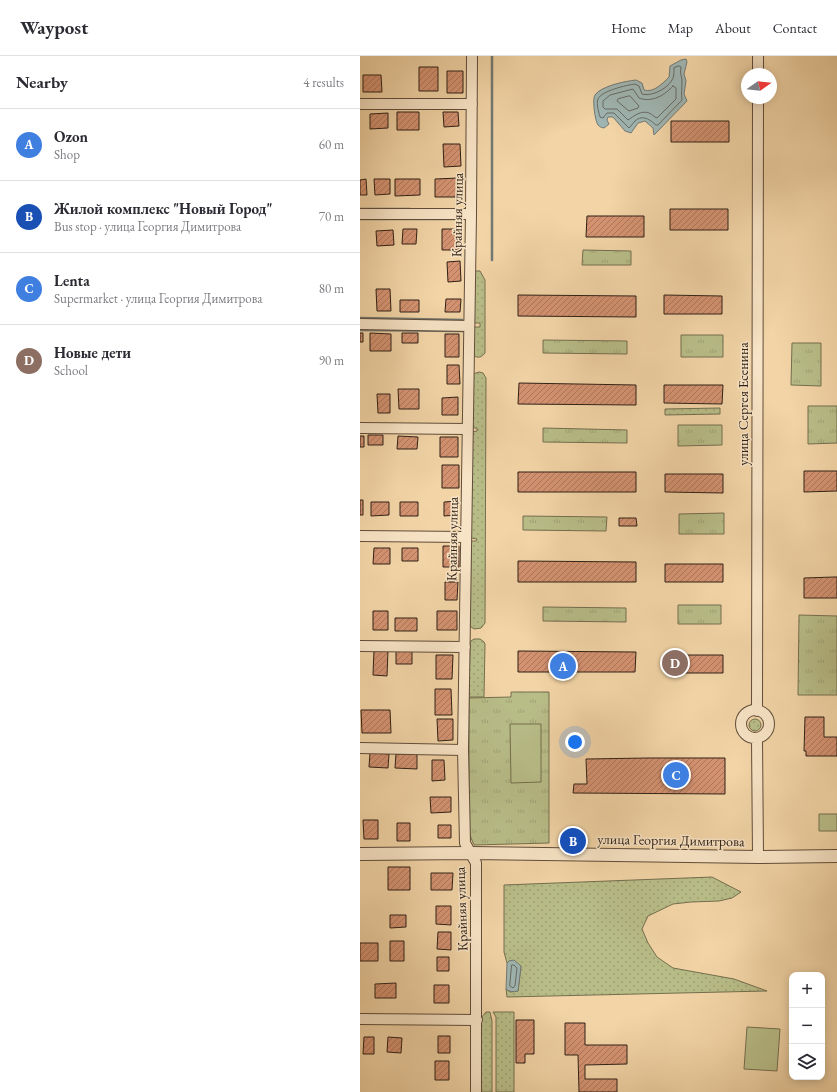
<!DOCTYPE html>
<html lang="en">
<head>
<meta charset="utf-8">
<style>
	body { margin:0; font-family:"EB Garamond",serif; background:#f2f2f3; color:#2b2b33 }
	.controls { position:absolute; right:12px; bottom:12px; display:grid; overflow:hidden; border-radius:8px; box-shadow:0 2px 10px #0003 }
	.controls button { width:36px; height:36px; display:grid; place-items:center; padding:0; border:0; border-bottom:1px solid #e1e1e2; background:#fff; color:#2b2b33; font:20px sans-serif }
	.compass { position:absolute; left:381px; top:12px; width:36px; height:36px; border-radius:50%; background:#fff; box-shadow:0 2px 10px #0003; rotate:76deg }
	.you { position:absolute; left:215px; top:686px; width:14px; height:14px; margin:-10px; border:3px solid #fff; border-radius:50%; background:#1a73e8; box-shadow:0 0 0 6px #1a73e833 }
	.badge { display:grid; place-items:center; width:26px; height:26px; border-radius:50%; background:#8f2418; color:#fff; font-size:13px; font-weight:700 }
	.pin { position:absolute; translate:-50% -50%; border:2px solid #fff; box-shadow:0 1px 4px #0006 }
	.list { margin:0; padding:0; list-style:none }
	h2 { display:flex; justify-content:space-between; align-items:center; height:52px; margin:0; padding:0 16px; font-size:17px }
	h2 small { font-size:13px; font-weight:400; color:#7c7c81 }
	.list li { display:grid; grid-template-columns:26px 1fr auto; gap:12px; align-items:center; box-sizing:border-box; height:72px; padding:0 16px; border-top:1px solid #e1e1e2 }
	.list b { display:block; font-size:15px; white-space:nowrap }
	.list p { margin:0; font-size:13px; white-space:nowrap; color:#7c7c81 }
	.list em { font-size:13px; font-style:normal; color:#7c7c81 }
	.icon { flex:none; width:22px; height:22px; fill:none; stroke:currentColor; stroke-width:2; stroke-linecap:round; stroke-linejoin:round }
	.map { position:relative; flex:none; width:477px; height:1036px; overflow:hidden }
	header { display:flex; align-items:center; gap:24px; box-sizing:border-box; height:56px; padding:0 20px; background:#fff; border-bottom:1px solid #e1e1e2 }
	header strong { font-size:19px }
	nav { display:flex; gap:22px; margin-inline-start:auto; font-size:14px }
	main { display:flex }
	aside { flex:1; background:#fff }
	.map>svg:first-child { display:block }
	.grass { fill:url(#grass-dots); stroke:#746e4f }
	.park { fill:url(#park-tufts); stroke:#746e4f }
	.pitch { fill:#b8bd88; stroke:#746e4f }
	.water { fill:#9fb5b2; stroke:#727974 }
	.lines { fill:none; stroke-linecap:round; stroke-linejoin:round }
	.shore { stroke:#676a64; stroke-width:1 }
	.stream { stroke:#727974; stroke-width:2.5 }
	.building { fill:url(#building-hatch); stroke:#2f2016 }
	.minor-casing { stroke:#604d3a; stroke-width:12 }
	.tertiary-casing { stroke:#604d3a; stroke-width:14 }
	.minor { stroke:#f7e3c5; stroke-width:10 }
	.tertiary { stroke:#f7e3c5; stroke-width:12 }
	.labels { text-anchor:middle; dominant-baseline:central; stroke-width:3; stroke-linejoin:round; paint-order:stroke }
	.street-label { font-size:14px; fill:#2f2016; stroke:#f7e3c5 }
</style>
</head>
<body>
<header>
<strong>Waypost</strong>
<nav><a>Home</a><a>Map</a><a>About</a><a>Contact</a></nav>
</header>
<main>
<aside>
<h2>Nearby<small>4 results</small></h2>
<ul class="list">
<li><span class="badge" style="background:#3f7fe0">A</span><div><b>Ozon</b><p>Shop</p></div><em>60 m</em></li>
<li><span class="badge" style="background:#1a4fb4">B</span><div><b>Жилой комплекс &quot;Новый Город&quot;</b><p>Bus stop · улица Георгия Димитрова</p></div><em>70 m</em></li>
<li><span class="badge" style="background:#3f7fe0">C</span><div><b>Lenta</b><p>Supermarket · улица Георгия Димитрова</p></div><em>80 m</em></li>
<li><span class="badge" style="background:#8d6e63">D</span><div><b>Новые дети</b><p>School</p></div><em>90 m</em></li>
</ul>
</aside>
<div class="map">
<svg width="477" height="1036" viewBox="0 0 477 1036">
	<defs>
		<pattern id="grass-dots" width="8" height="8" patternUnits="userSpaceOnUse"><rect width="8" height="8" fill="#b8bd88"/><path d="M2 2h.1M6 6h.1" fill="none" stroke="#9ea275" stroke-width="1.8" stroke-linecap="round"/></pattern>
		<pattern id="park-tufts" width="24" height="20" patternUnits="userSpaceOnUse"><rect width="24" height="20" fill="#b8bd88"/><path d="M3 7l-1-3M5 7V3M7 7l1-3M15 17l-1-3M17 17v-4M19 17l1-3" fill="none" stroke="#9ea275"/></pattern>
		<pattern id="building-hatch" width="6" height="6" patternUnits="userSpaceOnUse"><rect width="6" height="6" fill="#d49271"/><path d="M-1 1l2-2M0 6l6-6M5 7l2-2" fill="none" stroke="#ac775c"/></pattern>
	</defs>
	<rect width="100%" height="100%" fill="#f2d4a6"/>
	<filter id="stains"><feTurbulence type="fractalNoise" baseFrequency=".005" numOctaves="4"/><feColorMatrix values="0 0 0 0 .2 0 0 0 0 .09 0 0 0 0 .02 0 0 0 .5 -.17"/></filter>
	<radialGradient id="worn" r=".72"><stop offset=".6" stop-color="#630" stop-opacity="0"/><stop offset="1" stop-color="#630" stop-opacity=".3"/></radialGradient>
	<path class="grass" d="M113,215H120L125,224V297C122,301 118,303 113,299L112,271H120V267H113Z
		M119,316L123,317L126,322L125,567L121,572L114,573L110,570L111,485H116L117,483L111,482L112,376L117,375V372H112L113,318Z
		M360,352V358L305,359V353Z
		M114,583H120L124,586L125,588L124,641H109L110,587L111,585Z
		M389 669a6 6 0 1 1 12 0a6 6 0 1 1-12 0Z
		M352,821L381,836L372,842L359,845L331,846L313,848L288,860L282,873L288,887L297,901L313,912L374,923L407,935L147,941L146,933L150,936L158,935L161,910L149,905L147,907L144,896V829Z
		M126,956H130L132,965V1036H120L121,962Z
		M133,956H154V1036H136V961Z"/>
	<path class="park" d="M223,194L271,195V209H222Z
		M321,279H363V301H321Z
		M183,284L267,285V298L183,297Z
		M432,287H461V330L431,329Z
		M448,350H477V387L448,388Z
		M318,369H362V389L318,390Z
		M183,372L267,374V387L183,386Z
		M364,457V478H319V458Z
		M163,460L247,461L246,475L163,474Z
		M318,549H361V568H318Z
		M183,551L266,552V566L183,565Z
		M439,559L477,560V639H438Z
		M151,636H189V787L114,789L109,777V642L151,641Z"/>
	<path class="pitch" d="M150,668H181V726L151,727Z
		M459,758H477V775H459Z
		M387,971L420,973L417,1015L384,1013Z"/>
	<path class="water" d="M326,3L327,6L324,18L326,25L324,38L327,45L294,79L293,72L285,65L278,67L271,77L265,75L253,61H248L247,64L249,68L244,72C241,71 241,72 238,69C235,65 232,43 235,39C241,30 266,25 276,24L282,27L284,34C294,37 303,27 309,21L310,10L321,4Z
		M154,904L161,910L158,935C153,936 150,936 146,933L147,907L149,905Z"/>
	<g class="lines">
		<path class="shore" d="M319,10L321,11C320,17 321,19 322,24C322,31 321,38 322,44L298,69H296C290,64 283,58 275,65C273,67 271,70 269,72L254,57H247L243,62L240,61C239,57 236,48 238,43C241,35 267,29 275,28L279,30L282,38C292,41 309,32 313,22C314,20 314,15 314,12Z
			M313,30L316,32V43L297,62C294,61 292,58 289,57C281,54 274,60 268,64L257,53H245L243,51V45L250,39L273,33L279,42C292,47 305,39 313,30Z
			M270,40L279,50L278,52L269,55L257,45L258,43Z
			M152,909H154L157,912L155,930L153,932L150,930Z"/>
		<path class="stream" d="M132,0V204
			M0,153H50
			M0,163H101
			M0,262L102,264
			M0,274L103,275"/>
	</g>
	<path class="building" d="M59,11H78V35H59Z
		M87,15H103V37H87Z
		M3,19H21L22,36H3Z
		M37,56H59V74H37Z
		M83,56H98L99,70L84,71Z
		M28,57V72L10,73V58Z
		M311,65H369V86H311Z
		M83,88H100L101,110L84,111Z
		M99,122V141H75V123Z
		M6,123L7,139H0V124Z
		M14,123H30V138L15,139Z
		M35,123H60V139L35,140Z
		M310,153H368V174H310Z
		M227,160H284V181H226Z
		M43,173H57L56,188H42Z
		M82,173H99V194H82Z
		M33,174L34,189L17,190L16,175Z
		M100,205L101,225L88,226L87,206Z
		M16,233H30L31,255H17Z
		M158,239L276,240V261L158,260Z
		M304,239L362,240V258H304Z
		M86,243H101L100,256H85Z
		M40,244H59V256H40Z
		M0,277H3V286H0Z
		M10,277L31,278V295H10Z
		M42,277H58V287H42Z
		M85,278H99V301H85Z
		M87,309H99L100,328H87Z
		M159,327L276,329V349L158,348Z
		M304,329H363L362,348L304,347Z
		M38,333H59V353H39Z
		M17,338H30V357H18Z
		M98,341V359H82V342Z
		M8,379H23V389H8Z
		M0,380H4V391H0Z
		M38,380L58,381L57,393H37Z
		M80,381H98V401H80Z
		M82,409H99V432H82Z
		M444,415H477V435L444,436Z
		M158,416H276V436H158Z
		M305,418H363V437L305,436Z
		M0,444H3V459H0Z
		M98,445V459L84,460V446Z
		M11,446H29V459L11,460Z
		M40,446H58V460H40Z
		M259,462H276L277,470H259Z
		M83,490H99V511H83Z
		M14,492H30V508H13Z
		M42,492H58V505H42Z
		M158,505L276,506V526H158Z
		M305,508H363V526H305Z
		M474,521H477V542H444V522Z
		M85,526H98L97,544H85Z
		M13,555H28V574H13Z
		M77,555H97V574H77Z
		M35,562H57V575H35Z
		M14,594H28L27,620L13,619Z
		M36,594H52V608H36Z
		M158,595L276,596L275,616H158Z
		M76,599H93L92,623H76Z
		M305,599H363V617H305Z
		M75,633H91L92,659H75Z
		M1,654H30L31,677H2Z
		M445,661H464V681H477V700H446V695H444Z
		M77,663H93V684L78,685Z
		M10,697L29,698L28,712L9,711Z
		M36,698H57V713L35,712Z
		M288,702H365V738L213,737L214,728H227L226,703Z
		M72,704H84L85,724L72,725Z
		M70,741H91V756L71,757Z
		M3,764H18V783H4Z
		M37,767H50V785H37Z
		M78,769H91V782H78Z
		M28,811H50V834H28Z
		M71,817H93L92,834H71Z
		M76,850H91V869L76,868Z
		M30,859H46V871L30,872Z
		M78,876H91V894L77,893Z
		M30,885H44V905H30Z
		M0,887H18V905H0Z
		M77,901H89V915H77Z
		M36,927V942H15V928Z
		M74,929H89V947H74Z
		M156,964H174V998H165V1007H156Z
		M205,967H225V989H267V1008L225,1009V1023H257V1036H219L218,999H205Z
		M78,980H90V997H78Z
		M4,981H14V998H3Z
		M28,981L42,982L41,997L27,996Z
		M75,1005H89V1024H75Z"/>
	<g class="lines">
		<g class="minor-casing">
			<path id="minor" d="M112,0L111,158L103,694L105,787L116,807V1036
				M398,18V0
				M0,48H112
				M0,158H111
				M0,268L109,270
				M0,372L107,373
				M0,480L106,481
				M0,590L105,591
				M381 668a14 14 0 1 1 28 0a14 14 0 1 1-28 0Z
				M397,655L398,42
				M397,682L398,801
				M0,692L103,694
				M0,963L117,964"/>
		</g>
		<g class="tertiary-casing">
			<path id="tertiary" d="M0,798L110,797L398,801L477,800"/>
		</g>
		<use href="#minor" class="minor"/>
		<use href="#tertiary" class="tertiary"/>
	</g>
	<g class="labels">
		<g class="street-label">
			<text transform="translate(97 159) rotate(-89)">Крайняя улица</text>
			<text transform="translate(383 348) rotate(-90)">улица Сергея Есенина</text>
			<text transform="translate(92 483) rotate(-89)">Крайняя улица</text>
			<text transform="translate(311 784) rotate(1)">улица Георгия Димитрова</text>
			<text transform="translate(101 853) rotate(-92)">Крайняя улица</text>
		</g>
	</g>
	<rect width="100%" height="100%" filter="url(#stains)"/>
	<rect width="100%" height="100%" fill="url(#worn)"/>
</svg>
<div class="controls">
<button>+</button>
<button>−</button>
<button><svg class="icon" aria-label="layers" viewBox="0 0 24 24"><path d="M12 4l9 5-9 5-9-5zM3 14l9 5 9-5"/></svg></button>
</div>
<svg class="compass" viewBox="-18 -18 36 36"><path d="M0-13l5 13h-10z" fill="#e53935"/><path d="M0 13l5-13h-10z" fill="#7c7c81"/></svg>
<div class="you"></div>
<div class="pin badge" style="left:203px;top:610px;background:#3f7fe0">A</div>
<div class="pin badge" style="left:213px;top:785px;background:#1a4fb4">B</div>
<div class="pin badge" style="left:316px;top:719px;background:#3f7fe0">C</div>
<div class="pin badge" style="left:315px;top:607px;background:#8d6e63">D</div>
</div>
</main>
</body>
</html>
